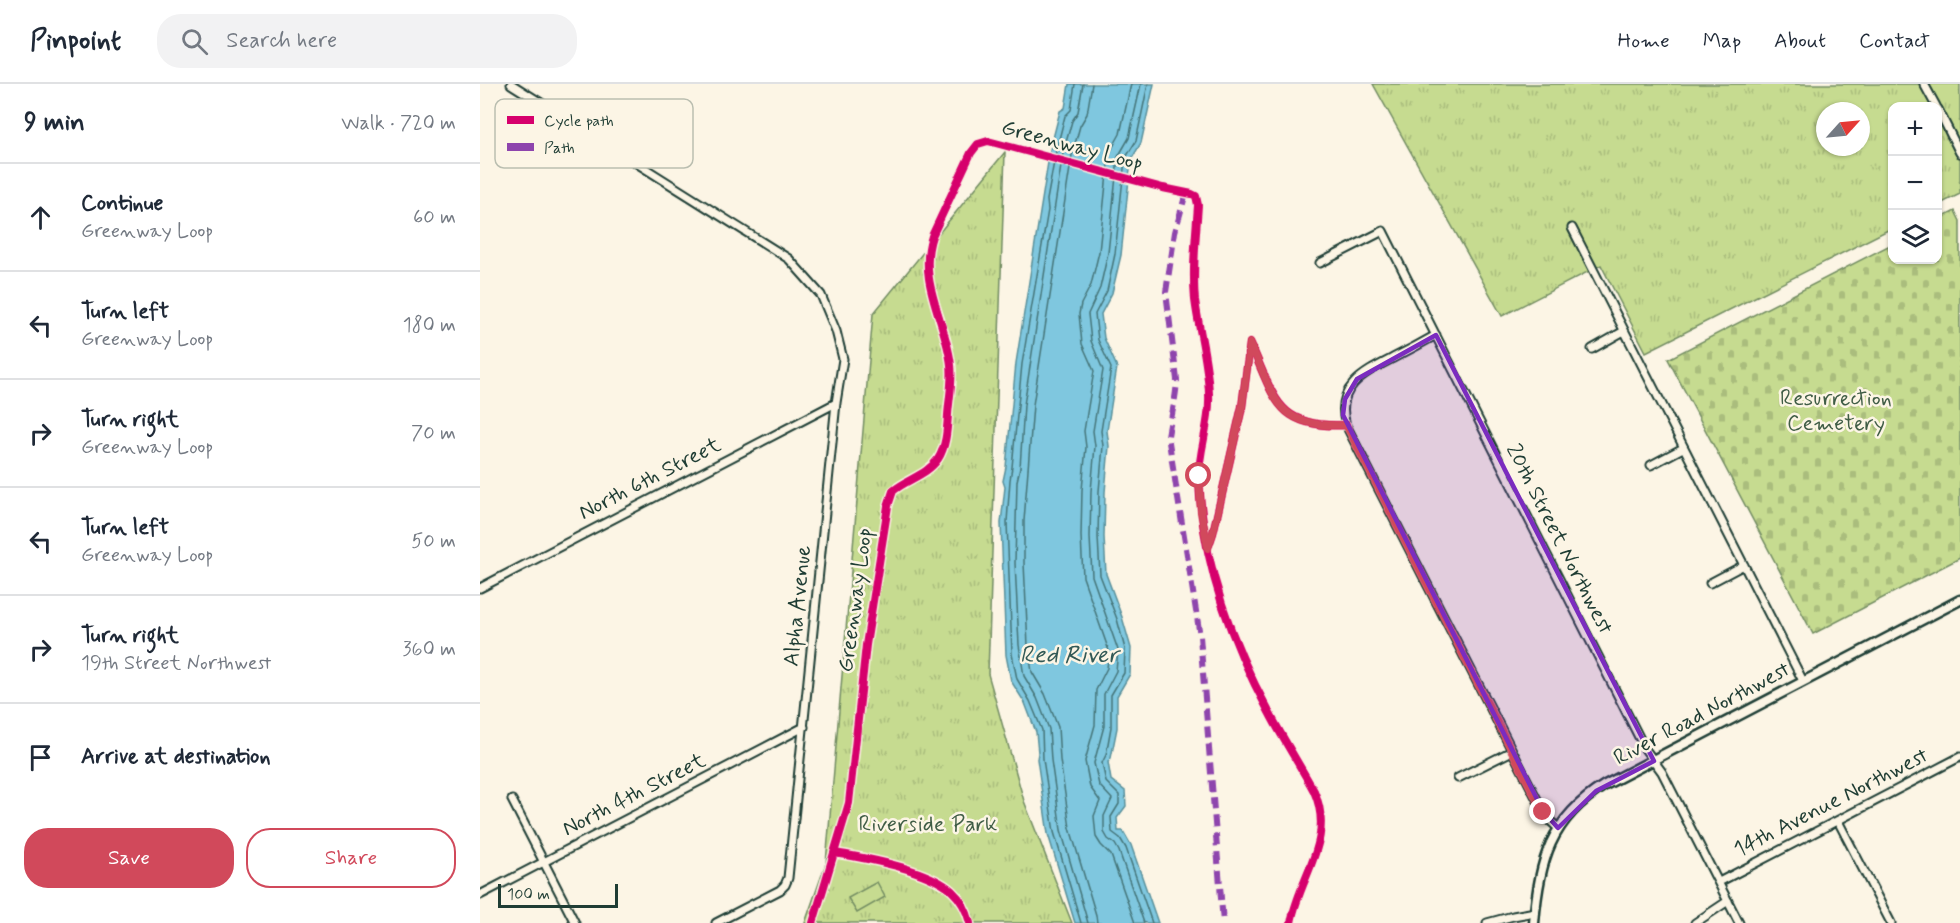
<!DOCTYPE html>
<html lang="en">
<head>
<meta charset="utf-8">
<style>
	body { margin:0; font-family:Mynerve,sans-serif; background:#f2f2f3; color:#1f2937 }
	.controls { position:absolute; right:18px; top:18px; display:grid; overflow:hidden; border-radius:12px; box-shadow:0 2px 4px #0004 }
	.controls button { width:54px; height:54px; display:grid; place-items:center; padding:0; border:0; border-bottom:2px solid #e0e1e3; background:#fff; color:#1f2937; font:30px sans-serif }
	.compass { position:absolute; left:1336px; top:18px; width:54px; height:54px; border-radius:50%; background:#fff; box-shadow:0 2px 4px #0004; rotate:63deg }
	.scale { position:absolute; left:18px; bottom:15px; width:120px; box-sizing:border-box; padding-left:6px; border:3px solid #1f3d34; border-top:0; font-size:16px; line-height:21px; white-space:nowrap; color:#1f3d34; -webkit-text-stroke:4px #fcf5e5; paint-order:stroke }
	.stop { position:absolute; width:18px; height:18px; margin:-14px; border:4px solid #d1495b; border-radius:50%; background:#fff }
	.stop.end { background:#d1495b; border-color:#fff; box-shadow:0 2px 6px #0008 }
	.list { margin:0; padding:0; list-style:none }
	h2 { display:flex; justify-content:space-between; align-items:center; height:78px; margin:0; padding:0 24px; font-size:26px }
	h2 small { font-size:20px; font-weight:400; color:#747a83 }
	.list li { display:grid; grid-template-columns:39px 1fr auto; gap:18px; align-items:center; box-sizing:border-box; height:108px; padding:0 24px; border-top:2px solid #e0e1e3 }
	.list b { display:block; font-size:22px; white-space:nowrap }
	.list p { margin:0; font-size:20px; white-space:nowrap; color:#747a83 }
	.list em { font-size:20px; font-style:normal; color:#747a83 }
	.actions { display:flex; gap:12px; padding:18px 24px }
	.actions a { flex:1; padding:14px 0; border:2px solid #d1495b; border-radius:24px; text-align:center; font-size:21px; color:#d1495b }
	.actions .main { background:#d1495b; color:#fff }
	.icon { flex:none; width:33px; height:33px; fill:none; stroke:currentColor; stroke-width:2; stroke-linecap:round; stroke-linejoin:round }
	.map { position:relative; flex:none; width:1480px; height:839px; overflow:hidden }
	header { display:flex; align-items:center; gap:36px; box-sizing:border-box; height:84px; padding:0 30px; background:#fff; border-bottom:2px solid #e0e1e3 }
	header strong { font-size:28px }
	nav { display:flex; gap:33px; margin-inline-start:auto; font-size:21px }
	.search { width:420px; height:54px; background:#f2f2f3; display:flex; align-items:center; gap:15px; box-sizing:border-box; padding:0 21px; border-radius:24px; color:#747a83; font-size:22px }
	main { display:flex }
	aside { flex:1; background:#fff }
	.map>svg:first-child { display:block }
	.grass { fill:url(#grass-tufts); stroke:#728c62; stroke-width:1.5; fill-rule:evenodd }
	.cemetery { fill:url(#cemetery-stones); stroke:#728c62; stroke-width:1.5 }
	.pitch { fill:#c6db90; stroke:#728c62; stroke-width:1.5 }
	.water { fill:#7fc7df; stroke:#59909b; stroke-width:1.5 }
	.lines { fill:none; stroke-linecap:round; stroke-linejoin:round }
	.shore { stroke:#457478; stroke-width:1.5 }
	.minor-casing { stroke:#1f3d34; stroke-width:11 }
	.tertiary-casing { stroke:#1f3d34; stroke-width:13 }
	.minor { stroke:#fcf5e5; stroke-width:7 }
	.tertiary { stroke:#fcf5e5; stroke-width:8 }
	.quiet { stroke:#8e44ad; stroke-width:6; stroke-dasharray:12 6; stroke-linecap:butt }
	.cycleway-casing { stroke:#fcf5e5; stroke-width:11 }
	.cycleway { stroke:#d6006c; stroke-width:8 }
	.route { stroke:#d1495b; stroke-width:8 }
	.marked { fill:#7b2cbf; fill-opacity:0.2; stroke:#7b2cbf; stroke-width:4.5; stroke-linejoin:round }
	.labels { text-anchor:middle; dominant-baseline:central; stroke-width:5; stroke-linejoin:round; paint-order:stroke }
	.street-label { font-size:22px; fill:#1f3d34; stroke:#fcf5e5 }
	.park-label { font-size:22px; fill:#405d46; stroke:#fcf5e5 }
	.water-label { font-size:24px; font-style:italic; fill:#325956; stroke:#fcf5e5 }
	.key { fill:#fcf5e5; stroke:#babeb0; stroke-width:1.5 }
	.key-label { font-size:16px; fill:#1f3d34 }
</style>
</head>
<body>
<header>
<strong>Pinpoint</strong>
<div class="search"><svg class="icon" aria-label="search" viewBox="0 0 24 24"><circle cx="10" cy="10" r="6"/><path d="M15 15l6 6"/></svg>Search here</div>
<nav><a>Home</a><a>Map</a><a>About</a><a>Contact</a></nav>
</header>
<main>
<aside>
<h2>9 min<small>Walk · 720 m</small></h2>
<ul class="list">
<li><svg class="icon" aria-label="ahead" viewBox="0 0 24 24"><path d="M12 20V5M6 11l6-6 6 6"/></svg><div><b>Continue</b><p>Greenway Loop</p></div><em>60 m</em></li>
<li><svg class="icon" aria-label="left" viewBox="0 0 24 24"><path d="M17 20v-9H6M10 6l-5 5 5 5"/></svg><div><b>Turn left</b><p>Greenway Loop</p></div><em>180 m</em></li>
<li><svg class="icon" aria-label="right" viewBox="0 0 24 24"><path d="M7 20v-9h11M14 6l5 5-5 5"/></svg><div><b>Turn right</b><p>Greenway Loop</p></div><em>70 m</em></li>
<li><svg class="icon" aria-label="left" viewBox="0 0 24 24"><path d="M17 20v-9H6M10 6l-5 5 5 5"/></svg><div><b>Turn left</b><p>Greenway Loop</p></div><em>50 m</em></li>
<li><svg class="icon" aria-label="right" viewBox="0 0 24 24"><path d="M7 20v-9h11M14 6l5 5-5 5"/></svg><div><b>Turn right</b><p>19th Street Northwest</p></div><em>360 m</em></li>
<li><svg class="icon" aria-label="arrive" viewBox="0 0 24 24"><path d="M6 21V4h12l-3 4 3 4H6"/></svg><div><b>Arrive at destination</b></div></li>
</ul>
<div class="actions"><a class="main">Save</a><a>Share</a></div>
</aside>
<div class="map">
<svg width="1480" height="839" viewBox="0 0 1480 839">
	<defs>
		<pattern id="grass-tufts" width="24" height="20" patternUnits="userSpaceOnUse" patternTransform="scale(1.5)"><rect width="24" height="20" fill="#c6db90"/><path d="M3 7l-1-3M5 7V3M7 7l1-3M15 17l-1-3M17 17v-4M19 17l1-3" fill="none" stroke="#aabd7d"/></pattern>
		<pattern id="cemetery-stones" width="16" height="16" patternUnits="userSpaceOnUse" patternTransform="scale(1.5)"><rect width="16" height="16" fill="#c6db90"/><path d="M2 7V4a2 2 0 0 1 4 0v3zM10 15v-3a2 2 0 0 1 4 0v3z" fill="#aabd7d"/></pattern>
	</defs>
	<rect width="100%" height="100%" fill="#fcf5e5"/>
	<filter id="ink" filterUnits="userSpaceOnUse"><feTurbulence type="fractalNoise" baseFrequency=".0167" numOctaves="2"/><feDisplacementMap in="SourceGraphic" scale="12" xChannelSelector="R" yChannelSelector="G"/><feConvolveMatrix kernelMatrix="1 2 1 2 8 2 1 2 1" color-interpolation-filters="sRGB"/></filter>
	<g filter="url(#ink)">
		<path class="grass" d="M893,0H1480V110L1458,121V22H1412V144L1166,268L1121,181L1022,232ZM1345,27H1381V63H1345Z
			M525,68L508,590L544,717L592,839H325L346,779L393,230Z"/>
		<path class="cemetery" d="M1475,127L1480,137V474L1333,550L1188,275L1412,160V176H1458V136Z"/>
		<path class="pitch" d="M397,798L405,813L377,829L368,814Z"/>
		<path class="water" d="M589,0H674L661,59L651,76L641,171L632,209L621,230L624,254L637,283L627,347L629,362L625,408L624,453L626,490L642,533L651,564L650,590L637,612V644L631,674L628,678L631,696L645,707L646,722L637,734L638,747H643L651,761L678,839H595L568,750L557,675L558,669L556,648L545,619L531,597L526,571L521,439L525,403L523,397L526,383L536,279L570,66L580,27L585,24Z"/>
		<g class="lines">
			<path class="shore" d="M595,0L591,26L585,32L576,67L567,116L568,126L542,280L532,383L530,396L527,438L532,570L537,595L550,617L562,646L563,675L574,748L601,839
				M603,0L598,28L592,37L583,69L544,321L540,384L537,397L535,479L539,561L544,592L557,614L569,645L571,676L581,746L608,839
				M612,0L607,30L600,42L592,71L553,321L544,437V479L548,562L552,588L565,610L578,643L580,676L590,744L616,831L617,839
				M651,0L640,50L629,70L619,168L611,201L601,220L599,230L602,260L614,287L604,347L606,363L602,406L601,452L603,493L629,567L627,584L616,606L615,641L605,677L610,703L620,717L614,732L616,753L621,761L631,771L655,839
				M661,0L649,54L638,73L628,169L620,204L608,230L611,257L623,286L613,347L615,362L611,407L610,453L612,492L638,566L636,587L624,610V642L614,679L619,701L632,715L624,732V748L628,755L635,760L639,767L664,839
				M668,0L656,57L645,75L635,170L627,207L615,230L618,256L631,284L621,347L623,362L619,407L618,453L620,491L637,535L645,565L644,589L631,611V643L626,671L622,679L626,698L639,711V720L631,733L632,748L640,754L646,764L672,839"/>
			<g class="minor-casing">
				<path id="minor" d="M31,0L309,175L341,211L356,247L363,275L356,319L308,794L305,801L300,806L236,839
					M1444,0L1456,22
					M1458,25L1480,69
					M1092,144L1323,597
					M840,179L903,147L1165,665L1182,688L1259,839
					M956,251C942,259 929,266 915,273C886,288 854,302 866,341L1063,727L1067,734L1078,744
					M1112,265L1144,247
					M1171,381L1203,364
					M1230,499L1264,481
					M0,504L356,319
					M978,694L1032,667
					M32,716L95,839
					M1358,737L1411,839
					M1239,798L1480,673
					M0,811L324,643
					M1007,839L1033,832L1055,828
					M1215,839L1248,817"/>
			</g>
			<g class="tertiary-casing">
				<path id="tertiary" d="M1054,839C1059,777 1070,735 1125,701L1480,516"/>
			</g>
			<use href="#minor" class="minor"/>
			<use href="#tertiary" class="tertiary"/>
			<path class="quiet" d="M706,109L695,148L686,208L697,296C696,315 691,333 688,352L720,552L743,839"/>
			<g class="cycleway-casing">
				<path id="cycleway" d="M729,461L733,449L762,323L770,259C795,313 796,345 866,341
					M354,769C386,774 449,786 472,807C482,816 487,827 490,839
					M333,839L369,719L386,561L408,422L413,407C427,395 447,391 458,375C466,363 467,346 468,331C469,315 473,297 471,281C466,237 437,197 452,152L491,69L498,60L508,57L683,104L712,110L716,112L718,121C716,152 712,185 715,216C719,247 728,278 729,310C731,339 718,367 719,395C722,477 750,556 789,628C803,655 819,680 834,707C856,756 819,793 811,839"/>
			</g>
			<use href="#cycleway" class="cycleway"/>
		</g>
	</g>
	<g class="lines" filter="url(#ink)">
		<path class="route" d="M719,392L721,428L728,464L733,449L762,323L770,259C795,313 795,345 866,341L1063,728"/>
	</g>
	<path class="marked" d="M956,251L1174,677L1116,707L1078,744L1063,727L863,331L865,315L877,295Z"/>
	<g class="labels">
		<g class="street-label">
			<text transform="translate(592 62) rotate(15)">Greenway Loop</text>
			<text transform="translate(170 395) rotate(-27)">North 6th Street</text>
			<text transform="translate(1079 455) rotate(63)">20th Street Northwest</text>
			<text transform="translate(376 516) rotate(-82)">Greenway Loop</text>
			<text transform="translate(318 522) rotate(-84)">Alpha Avenue</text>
			<text transform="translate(1222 630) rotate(-28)">River Road Northwest</text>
			<text transform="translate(154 711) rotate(-27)">North 4th Street</text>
			<text transform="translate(1351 719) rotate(-27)">14th Avenue Northwest</text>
		</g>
		<g class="park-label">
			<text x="1356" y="315">Resurrection<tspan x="1356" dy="25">Cemetery</tspan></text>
			<text x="448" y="741">Riverside Park</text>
		</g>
		<g class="water-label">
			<text x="589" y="571">Red River</text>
		</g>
	</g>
	<rect x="15" y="15" width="198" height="69" rx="9" class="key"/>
	<rect x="27" y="32" width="27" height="8" fill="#d6006c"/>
	<rect x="27" y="59" width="27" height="8" fill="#8e44ad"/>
	<g class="key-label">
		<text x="64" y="42">Cycle path</text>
		<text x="64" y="69">Path</text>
	</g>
</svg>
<div class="controls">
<button>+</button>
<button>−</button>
<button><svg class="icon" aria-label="layers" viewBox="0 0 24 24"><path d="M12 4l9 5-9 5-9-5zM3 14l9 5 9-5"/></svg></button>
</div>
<svg class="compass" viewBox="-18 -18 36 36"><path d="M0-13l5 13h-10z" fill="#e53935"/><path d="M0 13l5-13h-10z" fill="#747a83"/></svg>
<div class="scale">100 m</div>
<div class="stop" style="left:719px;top:392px"></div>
<div class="stop end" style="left:1063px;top:728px"></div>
</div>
</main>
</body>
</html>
